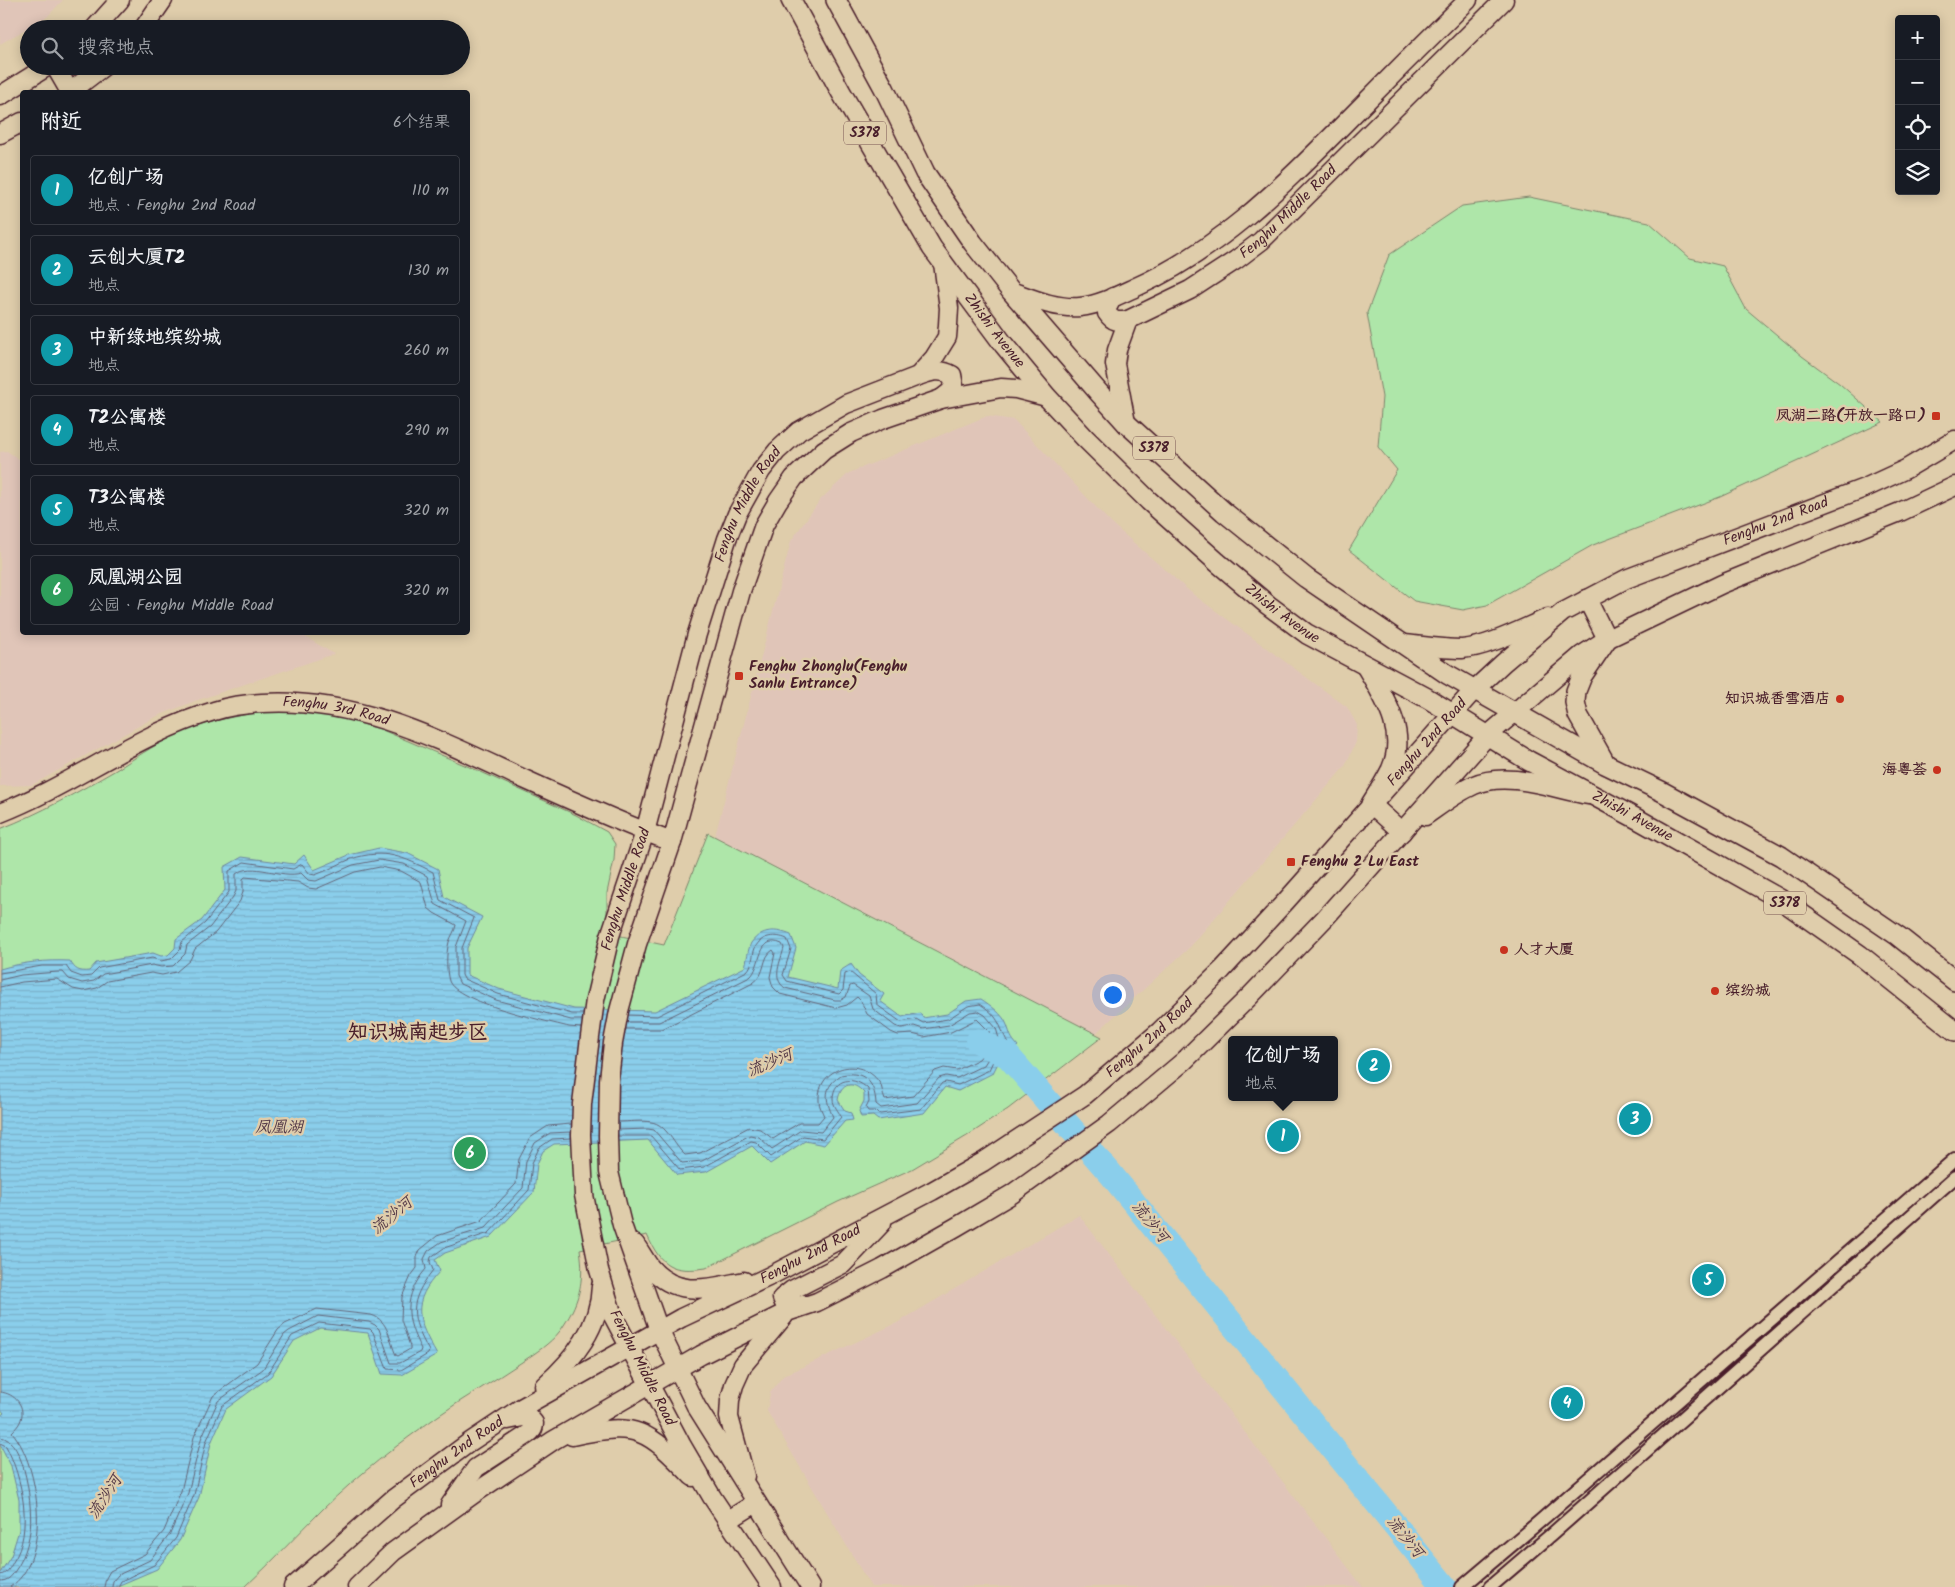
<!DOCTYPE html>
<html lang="zh">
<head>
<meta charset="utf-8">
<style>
	body { margin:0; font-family:Kalam,"LXGW WenKai TC",sans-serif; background:#242831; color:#f1f3f6 }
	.controls { position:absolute; right:15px; top:15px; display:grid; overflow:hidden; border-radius:5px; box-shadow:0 2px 12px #0003 }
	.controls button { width:45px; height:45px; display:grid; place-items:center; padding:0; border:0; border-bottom:1px solid #363941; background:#171b24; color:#f1f3f6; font:25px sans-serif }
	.you { position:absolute; left:1112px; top:994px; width:18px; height:18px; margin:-12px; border:4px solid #fff; border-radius:50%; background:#1a73e8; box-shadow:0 0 0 8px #1a73e833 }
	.badge { display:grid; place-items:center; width:32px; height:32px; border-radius:50%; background:#0f766e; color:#fff; font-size:16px; font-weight:700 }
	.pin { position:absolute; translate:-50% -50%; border:2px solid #fff; box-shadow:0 1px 5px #0006 }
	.popup { position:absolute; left:1228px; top:1036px; width:110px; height:65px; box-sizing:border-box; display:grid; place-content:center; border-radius:5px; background:#171b24; filter:drop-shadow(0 1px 4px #0005); font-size:16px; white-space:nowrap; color:#9ea1a6 }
	.popup b { font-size:19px; color:#f1f3f6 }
	.popup::after { content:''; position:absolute; left:50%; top:100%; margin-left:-10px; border:10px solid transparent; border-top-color:#171b24 }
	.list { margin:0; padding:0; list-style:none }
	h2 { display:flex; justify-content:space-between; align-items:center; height:65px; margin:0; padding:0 20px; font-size:21px }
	h2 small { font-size:16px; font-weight:400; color:#9ea1a6 }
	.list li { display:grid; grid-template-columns:32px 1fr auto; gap:15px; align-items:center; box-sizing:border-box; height:70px; margin:0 10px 10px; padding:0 10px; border:1px solid #363941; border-radius:5px }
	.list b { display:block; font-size:19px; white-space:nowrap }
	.list p { margin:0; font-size:16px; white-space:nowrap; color:#9ea1a6 }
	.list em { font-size:16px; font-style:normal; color:#9ea1a6 }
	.icon { flex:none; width:28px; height:28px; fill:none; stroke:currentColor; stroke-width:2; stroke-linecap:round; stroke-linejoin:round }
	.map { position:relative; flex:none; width:1955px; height:1587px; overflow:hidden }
	.search { position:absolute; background:#171b24; box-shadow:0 2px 12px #0003; left:20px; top:20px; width:450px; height:55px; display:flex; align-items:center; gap:12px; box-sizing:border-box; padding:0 18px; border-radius:28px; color:#9ea1a6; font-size:19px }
	.panel { position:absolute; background:#171b24; box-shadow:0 2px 12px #0003; left:20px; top:90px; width:450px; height:545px; border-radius:5px }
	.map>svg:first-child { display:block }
	.built { fill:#e0c5b8 }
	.green { fill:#aee6a9; stroke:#7c826a }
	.water { fill:url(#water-rules); stroke:#70889e }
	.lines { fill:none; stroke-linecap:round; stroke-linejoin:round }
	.shore { stroke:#646578; stroke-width:1 }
	.river { stroke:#8aceeb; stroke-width:25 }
	.street-casing { stroke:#4a1f2b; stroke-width:16 }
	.secondary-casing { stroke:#4a1f2b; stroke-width:21 }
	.primary-casing { stroke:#4a1f2b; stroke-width:22 }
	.street { stroke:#dfcdab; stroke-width:12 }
	.secondary { stroke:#dfcdab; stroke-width:18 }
	.primary { stroke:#dfcdab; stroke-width:19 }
	.poi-dot { fill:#c8321e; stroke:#dfcdab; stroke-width:2 }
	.labels { text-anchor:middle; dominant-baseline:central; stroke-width:5; stroke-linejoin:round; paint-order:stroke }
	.shield { fill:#dfcdab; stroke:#775351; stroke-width:1 }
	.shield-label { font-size:14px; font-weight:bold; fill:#4a1f2b }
	.street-label { font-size:15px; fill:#4a1f2b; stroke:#dfcdab }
	.poi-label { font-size:15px; font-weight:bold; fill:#4a1f2b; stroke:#dfcdab; text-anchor:start }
	.water-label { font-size:16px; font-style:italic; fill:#543948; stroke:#dfcdab }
	.district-label { font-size:20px; font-weight:bold; fill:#4a1f2b; stroke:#dfcdab }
</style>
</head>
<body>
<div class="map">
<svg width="1955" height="1587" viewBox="0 0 1955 1587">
	<defs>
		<pattern id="water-rules" width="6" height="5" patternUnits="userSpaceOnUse" patternTransform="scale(1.25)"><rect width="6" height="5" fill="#8aceeb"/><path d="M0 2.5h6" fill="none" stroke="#79b0ca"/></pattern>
	</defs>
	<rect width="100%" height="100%" fill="#dfcdab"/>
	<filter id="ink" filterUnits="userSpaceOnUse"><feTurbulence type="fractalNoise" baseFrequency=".02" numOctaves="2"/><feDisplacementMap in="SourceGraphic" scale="10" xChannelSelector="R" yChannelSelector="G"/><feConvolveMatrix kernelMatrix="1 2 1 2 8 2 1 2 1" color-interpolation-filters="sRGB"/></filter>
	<g filter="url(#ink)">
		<path class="built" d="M0,0H63L47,17L0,44Z
			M987,416L1014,420L1111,523L1194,595L1347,707L1357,725L1356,742L1345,766L1190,947L1095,1034L715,836L791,541L820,500L849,473Z
			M7,451L22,461V632L299,633L334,654L195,701L155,717L32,785L0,786V452Z
			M1079,1215L1363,1587H871L767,1411L770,1393L783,1376L897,1323Z"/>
		<path class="green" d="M1529,197L1649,222L1690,258L1723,266L1746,309L1802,356L1840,384L1883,422L1720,497L1593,545L1487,605L1463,610L1414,601L1349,550L1397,470L1378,447L1382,397L1367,313L1389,255L1462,206Z
			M271,711H303L331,715L380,729L481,772L576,815L607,832L615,844L614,860L607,893V933L664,945L708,833L1102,1037L1008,1109L967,1136L912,1169L838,1202L706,1268C672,1273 661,1266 647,1235L580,1249C585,1282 579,1304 560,1331C550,1344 535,1353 522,1362C494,1381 465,1397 438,1416C398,1444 358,1475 323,1509C297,1535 272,1562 245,1587H0V829C41,813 78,792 116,770C134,759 152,746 172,737C203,722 236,715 271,711Z"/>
		<path class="water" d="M379,848L407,853L438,869L444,897L482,917L467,948V975L499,989L574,1009L655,1011L745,967C747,960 748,949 751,943C762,928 776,929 791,935L796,948L788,977L838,989L840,971L851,964L859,975L884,994L880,1001L902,1017L920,1013L923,1018L947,1014L966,1001L981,999C990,1005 1003,1014 1007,1025C1011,1036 1010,1037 1018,1046L997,1065L993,1073L958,1091L945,1087L924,1113L878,1120L873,1116L861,1117L859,1111L864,1101V1093C853,1080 841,1083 838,1100L845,1111L851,1113L853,1120L845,1121L824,1145L805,1141L770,1164L752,1146L706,1172L677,1175L648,1140L554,1144L543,1151L537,1164L534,1192L491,1237L445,1253L435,1260L440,1271C410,1303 417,1320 437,1355L402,1375L382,1374L368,1333L320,1328L294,1341L271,1376L226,1409L211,1443L199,1497L180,1540L157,1569L115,1587H0V1573L11,1556L19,1530V1500L11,1466L0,1444V1416L4,1413L0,1408V969C23,962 46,960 70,961C75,970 79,972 89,971L96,963L153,953L161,956L168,955L175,948L176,939L202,920L225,890L224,867L242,857L294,864L304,855L314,870L349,855Z"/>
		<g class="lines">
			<path class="shore" d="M0,973L42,966H66L71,973L82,977L91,976L99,968L152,958L161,961L171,959L180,950L182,942L205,923L229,892V871L244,862L293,869L302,864L310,874L315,875C327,871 338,864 351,859C385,848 403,857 433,872L440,900L474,918L462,948V975L464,979L498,994L572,1014H583
				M0,980L21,975L58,972H63L69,979L82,983L94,981L103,974L152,965L161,967L173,966L185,954L187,945L210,927L233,897L236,891V874C253,861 281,879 301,873L308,880L316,881L353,865L379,860L404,864L427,876L435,904L466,921L456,947V976L460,984L496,1000L571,1020H582
				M0,987L22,982L57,979L73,989L83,991L97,988L107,981L151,973L162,975L176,972L190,960L195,949L216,932L240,901L243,892V879L245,877L298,882L308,888L316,889L355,872L380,867L401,871L421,882L428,908L434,913L456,925C455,931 451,936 449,942C446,952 446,971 449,981C456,1002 546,1021 569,1027L581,1028
				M618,1122C629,1122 641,1120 651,1122C667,1124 674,1146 685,1155L700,1153L749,1127L760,1129L773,1139L799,1123H818L824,1116C822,1111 819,1106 819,1101C817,1067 860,1055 879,1082C883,1087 882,1094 885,1100L913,1096L935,1071L944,1068L957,1070L979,1059L991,1044L989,1031L977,1019L951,1032L924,1037L912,1034L898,1035L891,1032L867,1014L861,1001L857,997L847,1005L836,1008L780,994L773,987L770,977L775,953L773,950C761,957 767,974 753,983L662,1029H626
				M618,1130L648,1129L654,1130L682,1163L702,1161L750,1135L759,1137L772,1149L801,1130L821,1132L833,1117C825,1099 823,1087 841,1075C864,1070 875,1082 876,1104L881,1108L917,1103L939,1078L946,1076L957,1078L984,1065L989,1057L1001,1046L996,1028L985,1015L978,1011L970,1012L949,1025L923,1029L914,1026L901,1028L895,1026L873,1009L869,996L853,985L850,986L846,997L841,1000H835L785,988C771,978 781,961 784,948L782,944C757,933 762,967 750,977L659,1022H627
				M618,1136H651L680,1170L704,1167L751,1141L756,1142L771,1157L803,1136L823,1139L841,1117C839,1111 833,1106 833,1099C833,1077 855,1076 868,1089L869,1102L866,1108L868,1111H875L880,1114L921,1109L942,1083L946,1082L958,1085L989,1070L993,1061L1010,1046C998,1027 1002,1018 980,1004L968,1006L948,1019L923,1023L916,1019L901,1022L877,1005L876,994L850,972L845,974L843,990L839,994L787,981L783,975L791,949L787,939C776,934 761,935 755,948C752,956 753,965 747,971L657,1016L628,1015
				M0,1392C15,1393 27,1407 20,1422C18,1426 15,1429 12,1432C40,1465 52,1561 10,1587
				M0,1437C26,1438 33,1511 30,1531C28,1545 23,1560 15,1571C11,1577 8,1581 0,1581
				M0,1443L6,1446C22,1476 34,1532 13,1562C10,1568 7,1574 0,1575
				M104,1587L106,1578L110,1571L145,1554L164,1531L181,1491L194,1437L213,1396L257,1363L278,1330L285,1324L317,1309L371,1315C389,1320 389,1340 396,1355L398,1356L410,1349V1346L401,1320L402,1297L411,1276L417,1268V1257L420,1250L437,1236L481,1221L516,1184L519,1159L530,1138L548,1126L571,1124
				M112,1587L113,1581L118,1575L150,1560L170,1534L188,1493L201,1439L218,1401L263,1369L284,1335L289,1331L318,1316L369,1322L375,1325L379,1329L391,1363H400L420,1352L421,1349C405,1319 403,1296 426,1269L424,1259L428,1251L441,1242L485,1228L523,1188L526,1161L535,1143L550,1133L571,1132
				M118,1587L121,1581L154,1565L176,1538L194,1495L206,1442L222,1406L268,1373L292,1336L319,1323L370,1329L373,1332L387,1369L401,1370L428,1354L429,1351C410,1317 408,1302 433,1270L430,1262L431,1257L444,1248L489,1233L529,1190L532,1163L539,1148L552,1139L571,1138"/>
			<path class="river" d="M978,1041L1008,1056L1110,1173L1445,1587"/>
			<g class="street-casing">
				<path id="street" d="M1462,1587L1539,1522L1955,1159
					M1490,1587L1551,1535L1955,1177"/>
			</g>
			<g class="secondary-casing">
				<g id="secondary">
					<path d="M94,29L120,0"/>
					<path d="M143,29L163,0"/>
					<path d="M55,66L70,92"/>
					<path d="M70,92L104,66"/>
					<path d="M0,96L48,66"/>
					<path d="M0,134L22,122"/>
					<path d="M1011,291C1033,299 1056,309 1080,307C1099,305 1117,296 1134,288C1217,251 1276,192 1339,129C1382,85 1425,42 1468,0"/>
					<path d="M1113,297L1107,308V313C1113,322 1118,322 1128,320"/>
					<path d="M918,376C930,372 940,368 952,375L954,386L950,392L941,399"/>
					<path id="s1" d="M1126,423L1115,364L1117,350L1128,320L1190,290L1236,260L1261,241L1504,0"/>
					<path d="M1587,599L1607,639"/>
					<path d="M1404,644C1423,646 1443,649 1462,649C1488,647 1524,628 1548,618"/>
					<path d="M1371,804L1402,832"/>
					<path id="s2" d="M0,813C74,784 137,734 214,711C229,706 246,704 262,703C353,697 433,737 513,774C566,798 618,822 672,842"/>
					<path d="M1425,816C1441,805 1456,793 1474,785C1507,770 1554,789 1588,795"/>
					<path d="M635,1244C640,1251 645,1260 650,1267C677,1299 709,1288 744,1281"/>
					<path d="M803,1305L795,1306L784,1303L782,1298L792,1290L843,1264L882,1223"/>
					<path d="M544,1386C574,1359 600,1327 601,1286"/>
					<path d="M572,1436C639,1421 647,1430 693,1477"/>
					<path d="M745,1476L729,1417L730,1400L734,1385L743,1365L784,1316"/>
					<path d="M450,1505L476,1468L527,1435C532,1431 534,1429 534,1423L528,1416L508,1420"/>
					<path d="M727,1521L756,1503"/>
					<path id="s3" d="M293,1587L393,1499L470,1442L521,1408L681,1318L768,1277L932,1191L983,1162L1085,1095L1160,1031L1222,970L1286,901L1474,690L1503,663L1563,612L1626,579L1867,487L1906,469L1955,440"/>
					<path d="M357,1587L393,1552L475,1493L554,1440L701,1355L787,1312L817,1302L882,1269L956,1227L1012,1194L1109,1124L1184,1061L1250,996L1325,918L1487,736L1582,655L1607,639L1722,584L1900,512L1955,486"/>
					<path id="s4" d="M772,1587L712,1497L681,1444L613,1316L599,1270L584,1195L581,1135L582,1104L590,1037L595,1000L610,936L645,832L697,634L727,539L737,514L761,471L777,451L799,431L846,404L918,376L934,358L947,337L948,325L949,308L943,263"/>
					<path d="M810,1587L696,1406L659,1330L622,1225L609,1172L608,1136L609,1080L613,1043L619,1011L637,944L672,842L741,591L764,525L778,501L794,478L824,450L851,433L883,419L941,399L1001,388L1016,389L1047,397"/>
				</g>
			</g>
			<g class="primary-casing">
				<g id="primary">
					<path id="s5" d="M791,0L841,92L932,248L1004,345L1047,397L1085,438L1149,501L1217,562L1268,605L1307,634L1427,698L1529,761L1641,821L1780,899L1860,955L1955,1031"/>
					<path d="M836,0L884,88L925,173L973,243L1011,291L1100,394L1126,423L1224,512L1306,578L1447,674L1605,764L1661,791L1781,856L1898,936L1955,981"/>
					<path d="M1367,668C1385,699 1408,733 1391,770C1385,782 1378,793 1371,804"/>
					<path d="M1605,763L1578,715L1575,702L1576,691L1582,676L1607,639"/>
				</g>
			</g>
			<use href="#street" class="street"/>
			<use href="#secondary" class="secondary"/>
			<use href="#primary" class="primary"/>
		</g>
	</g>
	<g class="poi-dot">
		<rect x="1931" y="411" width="10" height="10" rx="2.5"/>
		<rect x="734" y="671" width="10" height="10" rx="2.5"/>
		<circle cx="1840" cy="699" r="5"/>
		<circle cx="1937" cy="770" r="5"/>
		<rect x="1286" y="857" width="10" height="10" rx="2.5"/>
		<circle cx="1504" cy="950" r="5"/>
		<circle cx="1715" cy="991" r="5"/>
	</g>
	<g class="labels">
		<g class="shield">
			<rect x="844" y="121.5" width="42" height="23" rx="4"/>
			<rect x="1133" y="436.5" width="42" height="23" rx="4"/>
			<rect x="1764" y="891.5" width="42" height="23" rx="4"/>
		</g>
		<g class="shield-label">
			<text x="865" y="133">S378</text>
			<text x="1154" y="448">S378</text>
			<text x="1785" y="903">S378</text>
		</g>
		<g class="street-label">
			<text stroke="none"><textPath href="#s1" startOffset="301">Fenghu Middle Road</textPath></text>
			<text stroke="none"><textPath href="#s5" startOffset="389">Zhishi Avenue</textPath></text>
			<text stroke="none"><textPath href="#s4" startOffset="1155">Fenghu Middle Road</textPath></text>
			<text stroke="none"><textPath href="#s3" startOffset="1848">Fenghu 2nd Road</textPath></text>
			<text stroke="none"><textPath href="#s5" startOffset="794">Zhishi Avenue</textPath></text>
			<text stroke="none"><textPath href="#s2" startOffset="361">Fenghu 3rd Road</textPath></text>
			<text stroke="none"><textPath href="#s3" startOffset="1428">Fenghu 2nd Road</textPath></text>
			<text stroke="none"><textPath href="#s5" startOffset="1199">Zhishi Avenue</textPath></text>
			<text stroke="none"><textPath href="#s4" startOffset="750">Fenghu Middle Road</textPath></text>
			<text stroke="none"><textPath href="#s3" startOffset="1022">Fenghu 2nd Road</textPath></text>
			<text stroke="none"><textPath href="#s3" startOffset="618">Fenghu 2nd Road</textPath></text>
			<text transform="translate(642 1368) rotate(63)">Fenghu Middle Road</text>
			<text stroke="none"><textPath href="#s3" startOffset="212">Fenghu 2nd Road</textPath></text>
		</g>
		<g class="poi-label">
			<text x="1926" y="416" text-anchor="end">凤湖二路(开放一路口)</text>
			<text x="749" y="667">Fenghu Zhonglu(Fenghu<tspan x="749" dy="17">Sanlu Entrance)</tspan></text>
			<text x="1830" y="699" text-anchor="end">知识城香雪酒店</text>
			<text x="1927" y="770" text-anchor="end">海粤荟</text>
			<text x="1301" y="862">Fenghu 2 Lu East</text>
			<text x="1514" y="950">人才大厦</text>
			<text x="1725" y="991">缤纷城</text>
		</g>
		<g class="water-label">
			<text transform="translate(770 1063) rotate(-23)">流沙河</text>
			<text x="279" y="1127">凤凰湖</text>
			<text transform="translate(392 1216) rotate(-40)">流沙河</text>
			<text transform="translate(1150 1222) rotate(51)">流沙河</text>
			<text transform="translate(105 1497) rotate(-57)">流沙河</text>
			<text transform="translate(1405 1537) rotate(51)">流沙河</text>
		</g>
		<g class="district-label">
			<text x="418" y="1033">知识城南起步区</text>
		</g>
	</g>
</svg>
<div class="controls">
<button>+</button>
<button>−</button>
<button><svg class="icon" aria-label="locate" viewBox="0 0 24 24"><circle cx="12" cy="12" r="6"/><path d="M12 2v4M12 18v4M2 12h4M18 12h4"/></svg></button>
<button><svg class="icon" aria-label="layers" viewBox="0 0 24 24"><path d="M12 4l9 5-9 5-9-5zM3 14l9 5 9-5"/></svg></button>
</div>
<div class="you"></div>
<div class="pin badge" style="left:1283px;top:1136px;background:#0f9aa8">1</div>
<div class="popup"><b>亿创广场</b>地点</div>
<div class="pin badge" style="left:1374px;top:1066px;background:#0f9aa8">2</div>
<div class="pin badge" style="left:1635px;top:1119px;background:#0f9aa8">3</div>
<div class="pin badge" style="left:1567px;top:1403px;background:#0f9aa8">4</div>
<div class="pin badge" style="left:1708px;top:1280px;background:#0f9aa8">5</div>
<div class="pin badge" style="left:470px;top:1153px;background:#2e9e5b">6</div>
<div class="search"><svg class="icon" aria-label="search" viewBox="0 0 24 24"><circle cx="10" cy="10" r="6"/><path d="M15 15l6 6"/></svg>搜索地点</div>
<section class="panel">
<h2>附近<small>6个结果</small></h2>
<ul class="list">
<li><span class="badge" style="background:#0f9aa8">1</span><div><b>亿创广场</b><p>地点 · Fenghu 2nd Road</p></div><em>110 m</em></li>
<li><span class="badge" style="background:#0f9aa8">2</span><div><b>云创大厦T2</b><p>地点</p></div><em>130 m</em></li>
<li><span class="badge" style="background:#0f9aa8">3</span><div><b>中新绿地缤纷城</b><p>地点</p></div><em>260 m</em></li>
<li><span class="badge" style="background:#0f9aa8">4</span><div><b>T2公寓楼</b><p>地点</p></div><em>290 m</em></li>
<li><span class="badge" style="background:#0f9aa8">5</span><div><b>T3公寓楼</b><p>地点</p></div><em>320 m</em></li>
<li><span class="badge" style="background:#2e9e5b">6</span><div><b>凤凰湖公园</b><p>公园 · Fenghu Middle Road</p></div><em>320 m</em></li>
</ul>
</section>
</div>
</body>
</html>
